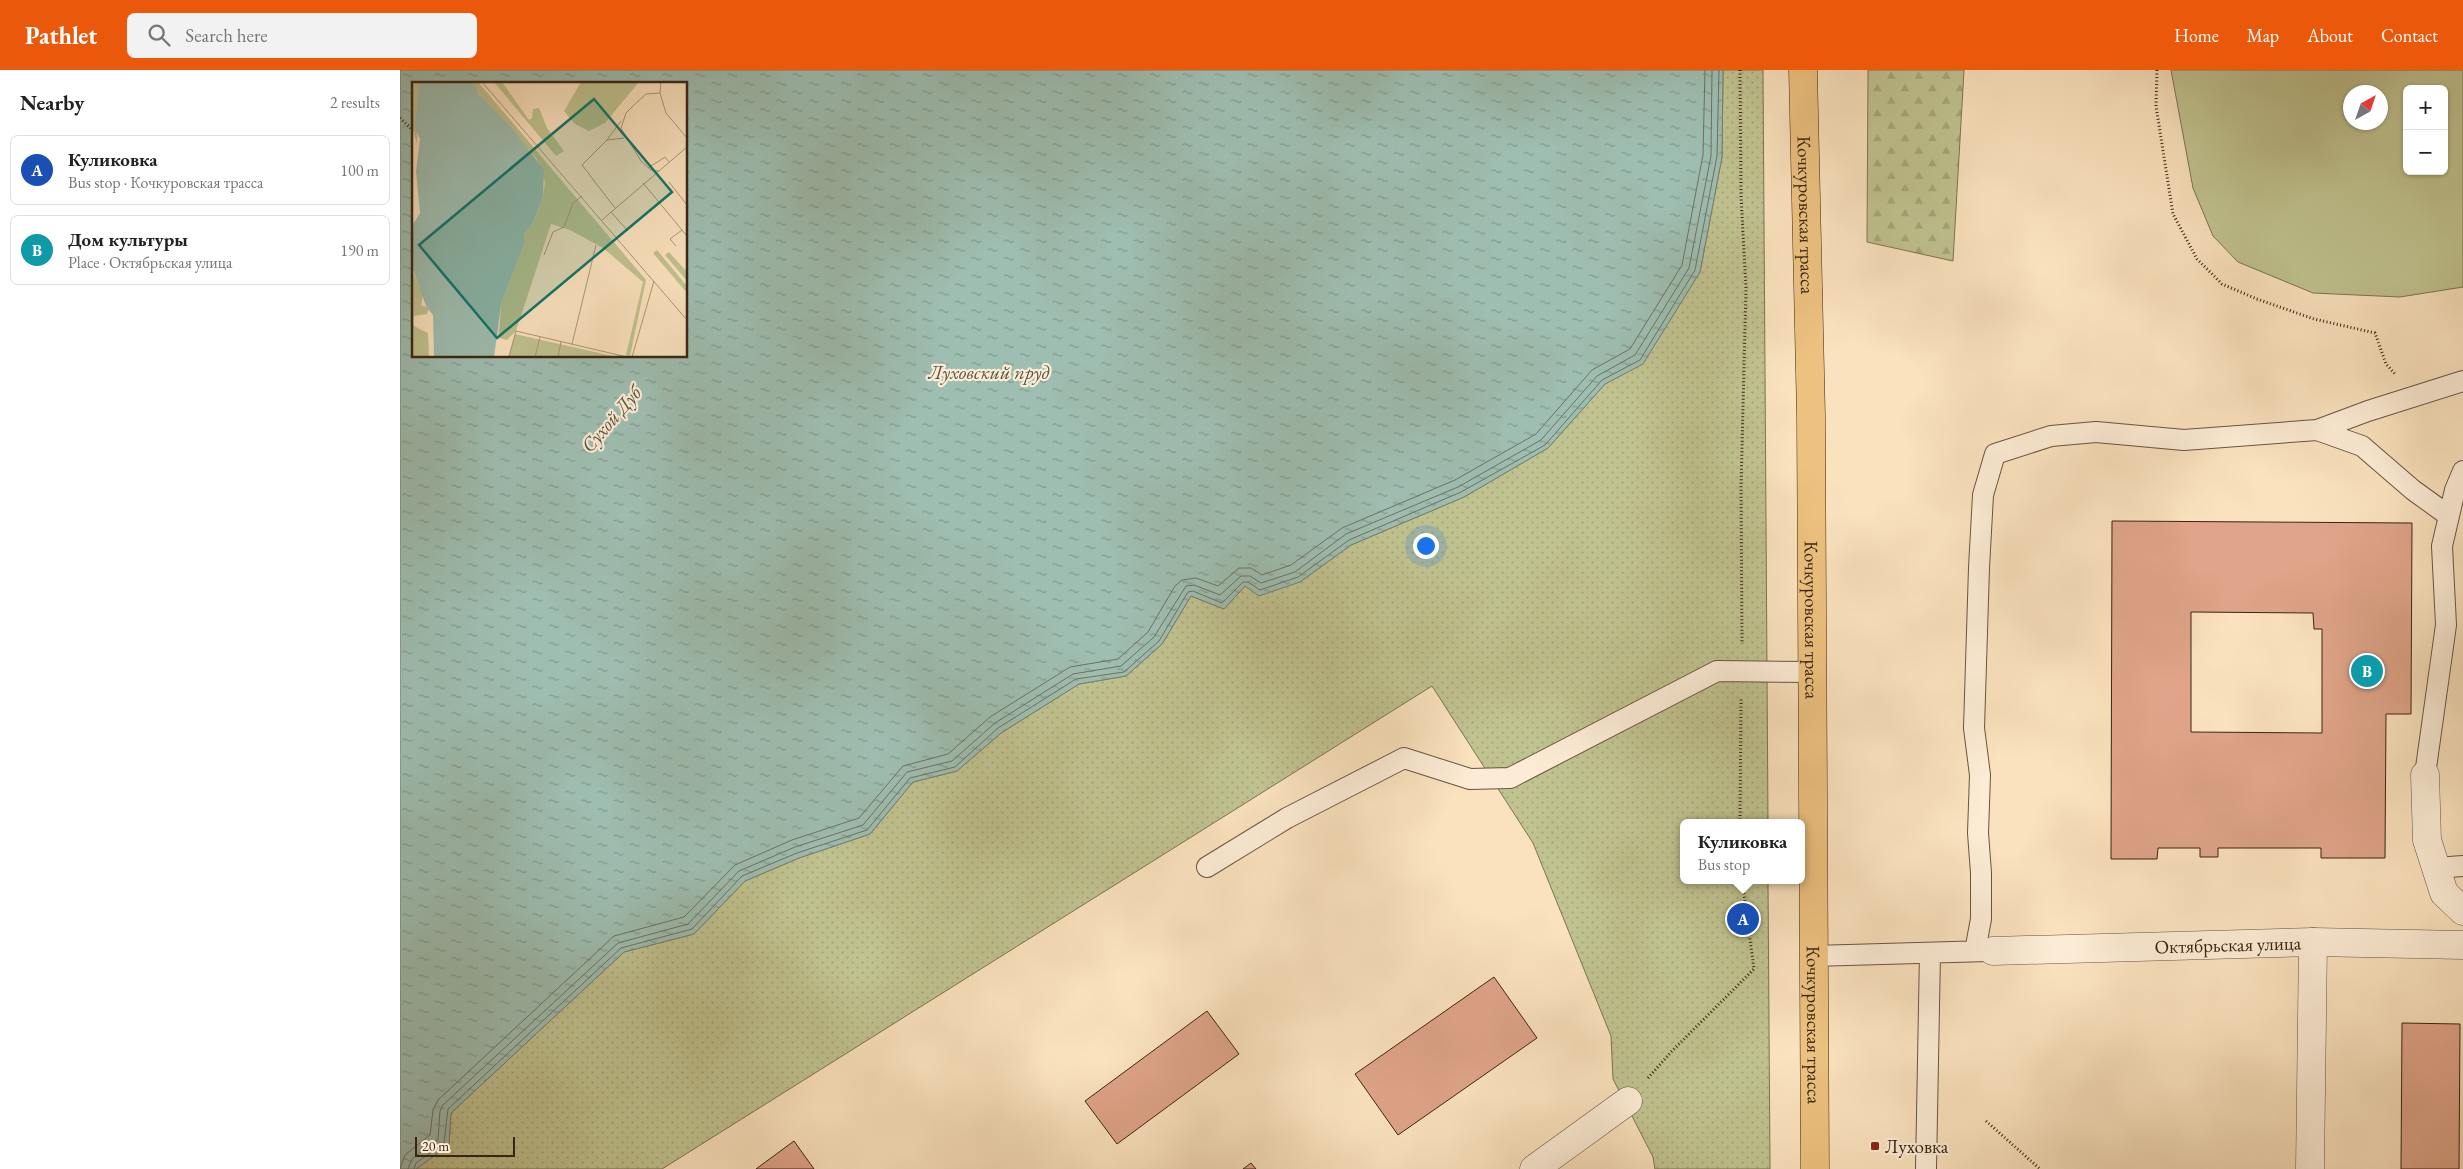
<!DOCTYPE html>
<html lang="en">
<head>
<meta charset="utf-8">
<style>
	body { margin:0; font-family:"EB Garamond",serif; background:#f2f2f2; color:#222 }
	.controls { position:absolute; right:15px; top:15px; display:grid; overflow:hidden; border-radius:8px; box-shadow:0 1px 4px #0004 }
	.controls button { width:45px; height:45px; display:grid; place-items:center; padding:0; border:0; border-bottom:1px solid #e0e0e0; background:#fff; color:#222; font:25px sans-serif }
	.compass { position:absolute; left:1943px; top:15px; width:45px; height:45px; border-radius:50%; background:#fff; box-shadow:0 1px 4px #0004; rotate:40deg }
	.scale { position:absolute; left:15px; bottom:12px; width:100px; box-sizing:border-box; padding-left:5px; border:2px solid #3a2513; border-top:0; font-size:14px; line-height:18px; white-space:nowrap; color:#3a2513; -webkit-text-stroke:4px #fcecd5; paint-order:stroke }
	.you { position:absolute; left:1025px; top:475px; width:18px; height:18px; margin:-12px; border:4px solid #fff; border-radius:50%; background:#1a73e8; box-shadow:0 0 0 8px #1a73e833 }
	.badge { display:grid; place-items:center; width:32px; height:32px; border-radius:50%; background:#ea580c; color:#fff; font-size:16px; font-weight:700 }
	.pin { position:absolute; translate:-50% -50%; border:2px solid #fff; box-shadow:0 1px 5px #0006 }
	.popup { position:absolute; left:1280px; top:749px; width:125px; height:65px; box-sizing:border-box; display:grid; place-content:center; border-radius:8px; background:#fff; filter:drop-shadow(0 1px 4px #0005); font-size:16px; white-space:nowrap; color:#767676 }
	.popup b { font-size:19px; color:#222 }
	.popup::after { content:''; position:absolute; left:50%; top:100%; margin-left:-10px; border:10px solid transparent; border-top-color:#fff }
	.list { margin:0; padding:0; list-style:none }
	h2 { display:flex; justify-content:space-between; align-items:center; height:65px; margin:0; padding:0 20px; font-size:21px }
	h2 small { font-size:16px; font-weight:400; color:#767676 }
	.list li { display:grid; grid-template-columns:32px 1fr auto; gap:15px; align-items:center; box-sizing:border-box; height:70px; margin:0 10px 10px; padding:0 10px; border:1px solid #e0e0e0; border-radius:8px }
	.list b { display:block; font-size:19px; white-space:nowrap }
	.list p { margin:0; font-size:16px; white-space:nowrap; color:#767676 }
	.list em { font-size:16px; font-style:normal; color:#767676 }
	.icon { flex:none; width:28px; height:28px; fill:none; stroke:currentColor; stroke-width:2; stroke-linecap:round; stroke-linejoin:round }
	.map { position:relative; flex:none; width:2063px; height:1099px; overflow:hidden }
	header { display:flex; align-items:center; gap:30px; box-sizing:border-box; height:70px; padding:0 25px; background:#ea580c; color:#fff }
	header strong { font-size:24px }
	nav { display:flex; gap:28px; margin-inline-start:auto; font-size:18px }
	.search { width:350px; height:45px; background:#f2f2f2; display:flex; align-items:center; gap:12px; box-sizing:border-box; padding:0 18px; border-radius:8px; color:#767676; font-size:19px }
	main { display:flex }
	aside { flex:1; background:#fff }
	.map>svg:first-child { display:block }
	.grass { fill:url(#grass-dots); stroke:#7d7452 }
	.forest { fill:url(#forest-firs); stroke:#7d7452 }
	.green { fill:#c0c390; stroke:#7d7452; fill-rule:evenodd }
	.water { fill:url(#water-ripples); stroke:#768172; fill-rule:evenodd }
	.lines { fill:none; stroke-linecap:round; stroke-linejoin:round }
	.shore { stroke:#6c7262; stroke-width:1 }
	.building { fill:#dfa489; stroke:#3a2513; fill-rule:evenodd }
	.lane-casing { stroke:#6a543e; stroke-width:22 }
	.street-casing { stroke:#6a543e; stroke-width:29 }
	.primary-casing { stroke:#3a2513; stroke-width:29 }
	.path { stroke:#3a2513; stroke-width:3; stroke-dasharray:1 2.5; stroke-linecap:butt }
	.lane { stroke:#fcecd5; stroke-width:20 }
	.street { stroke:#fcecd5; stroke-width:28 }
	.primary { stroke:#edc17f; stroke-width:28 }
	.poi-dot { fill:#8f2418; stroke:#fcecd5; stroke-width:2 }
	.labels { text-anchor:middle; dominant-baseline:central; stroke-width:4.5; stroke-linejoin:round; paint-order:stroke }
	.street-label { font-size:19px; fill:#3a2513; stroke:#fcecd5 }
	.poi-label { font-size:19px; fill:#3a2513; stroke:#fcecd5; text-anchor:start }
	.water-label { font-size:20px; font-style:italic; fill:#585342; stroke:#fcecd5 }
	.inset-road { fill:none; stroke:#ad967a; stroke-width:1 }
	.view { fill:#0f766e; fill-opacity:0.15; stroke:#0f766e; stroke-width:2.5 }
	.inset-edge { fill:none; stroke:#3a2513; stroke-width:2.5 }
</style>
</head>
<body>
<header>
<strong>Pathlet</strong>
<div class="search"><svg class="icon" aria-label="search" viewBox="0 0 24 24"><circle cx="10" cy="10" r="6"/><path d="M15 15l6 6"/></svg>Search here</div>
<nav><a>Home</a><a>Map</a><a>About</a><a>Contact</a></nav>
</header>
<main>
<aside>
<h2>Nearby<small>2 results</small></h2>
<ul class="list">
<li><span class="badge" style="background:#1a4fb4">A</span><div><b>Куликовка</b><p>Bus stop · Кочкуровская трасса</p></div><em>100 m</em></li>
<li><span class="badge" style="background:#0f9aa8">B</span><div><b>Дом культуры</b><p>Place · Октябрьская улица</p></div><em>190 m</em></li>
</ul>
</aside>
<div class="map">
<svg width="2063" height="1099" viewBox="0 0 2063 1099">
	<defs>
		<pattern id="grass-dots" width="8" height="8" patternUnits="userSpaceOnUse" patternTransform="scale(1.25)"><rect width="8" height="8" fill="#c0c390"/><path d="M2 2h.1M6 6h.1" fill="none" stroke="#a6a77b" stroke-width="1.8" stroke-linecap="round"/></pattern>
		<pattern id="forest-firs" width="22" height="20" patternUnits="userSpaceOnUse" patternTransform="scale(1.25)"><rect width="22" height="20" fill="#c0c390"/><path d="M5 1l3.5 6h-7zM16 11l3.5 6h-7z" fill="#a6a77b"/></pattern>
		<pattern id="water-ripples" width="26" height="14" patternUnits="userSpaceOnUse" patternTransform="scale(1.25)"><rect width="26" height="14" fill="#9ebeb1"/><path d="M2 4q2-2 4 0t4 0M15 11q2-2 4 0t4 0" fill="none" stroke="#829a8f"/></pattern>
	</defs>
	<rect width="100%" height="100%" fill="#fae2be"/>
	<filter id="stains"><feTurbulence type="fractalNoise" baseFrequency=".004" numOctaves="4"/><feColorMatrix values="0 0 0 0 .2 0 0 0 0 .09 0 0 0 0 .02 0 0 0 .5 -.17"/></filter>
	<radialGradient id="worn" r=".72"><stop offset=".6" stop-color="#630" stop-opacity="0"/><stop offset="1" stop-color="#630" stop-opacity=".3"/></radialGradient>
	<path class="grass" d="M1323,0H1363L1368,753H1284V810H1368L1370,1099H1255L1253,1087L1213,1009L1211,966L1133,773L1032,616L262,1099H16L49,1075L51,1043L224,882L294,864L345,811L399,788L470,764L513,712L557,701L601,663L679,614L726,606L762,574L791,526L824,539L845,516L900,512L951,475L1064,427L1148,378L1205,314L1243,293L1300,202L1322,87Z"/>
	<path class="forest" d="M1468,0H1564L1553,191L1467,172Z"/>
	<path class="green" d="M1771,0H2063V217L2000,227L1913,223L1838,192L1813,166L1793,118ZM2007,19H2044V101H2007ZM1950,22H1980V52H1950Z"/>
	<path class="water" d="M0,0H1323L1322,87L1300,202L1243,294L1205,314L1148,378L1064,427L951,475L900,512L859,526L845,516L824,539L791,526L762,574L726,606L679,614L601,663L557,701L513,712L470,764L399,788L345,811L294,864L224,882L51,1043L49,1075L16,1099H0ZM14,14H286V286H14Z"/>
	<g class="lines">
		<path class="shore" d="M0,1099L5,1085L30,1065L33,1040L38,1030L214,866L284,847L335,795L392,770L459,748L503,696L548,684L590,647L670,597L718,589L748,562L775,516L782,510L796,508L818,516L839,498H851L862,505L891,495L942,458L1055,410L1136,364L1192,300L1230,279L1282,195L1303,85L1305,0
			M8,1099L12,1089L38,1069L40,1041L43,1035L218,873L288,854L339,801L395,777L463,755L507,702L552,691L595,653L673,604L721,596L754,567L786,516L794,515L820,525L841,506H850L861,513L895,502L946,464L1058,417L1141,370L1197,306L1235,285L1289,198L1311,86L1312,0
			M14,1099L16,1093L44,1073L48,1039L221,878L292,859L342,806L397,783L467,760L510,708L555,697L598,658L676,609L724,602L759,571L788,522L793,521L822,533L843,512H848L860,520L898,507L949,470L1061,422L1145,375L1202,310L1240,290L1295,200L1317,86L1319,0"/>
	</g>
	<path class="building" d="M1712,451L2012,453L2011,644H1986L1985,788H1921V778H1818V787H1800V778H1758L1757,789H1711ZM1791,542L1913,543L1914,559H1922V663L1791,662Z
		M1094,907L1137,968L998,1065L955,1004Z
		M807,941L839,984L717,1074L685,1031Z
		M2002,953L2060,954L2059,1099H2001Z
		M394,1071L414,1099H356Z
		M851,1093L856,1099H843Z"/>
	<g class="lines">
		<g class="lane-casing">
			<path id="lane" d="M1917,360L1968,341L2063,311
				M2025,705L2046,555L2042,476L2055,420L2063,401
				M807,797L887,748L1004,688L1070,709L1110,708L1317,601L1413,602
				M2036,798L2063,796
				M1575,881L1581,849V803L1578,763L1580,705L1574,658L1579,498L1583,425L1595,384L1651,366L1696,362L1784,370L1917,360L1962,376L2013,420L2049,446
				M1413,886L1588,881
				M1526,1099L1530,883"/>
		</g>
		<g class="street-casing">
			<g id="street">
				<path d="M2025,705L2027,770L2044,823L2063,841"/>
				<path id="s1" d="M1593,881L1913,872L2063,875"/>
				<path d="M1134,1099L1228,1031"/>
				<path d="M1910,1099L1913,872"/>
			</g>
		</g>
		<g class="primary-casing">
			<g id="primary">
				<path id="s2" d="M1403,0L1411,345L1415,1099"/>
			</g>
		</g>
		<path class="path" d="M1340,0L1341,126L1346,218L1341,417L1342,574
			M1757,0L1756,36L1773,144L1797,189L1822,214L1857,229L1914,249L1975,263L1986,294L1995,304
			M0,48L14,61
			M1340,753L1341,628
			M1248,1008L1271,982L1354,899L1342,810
			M1586,1051L1640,1099"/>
		<use href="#lane" class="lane"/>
		<use href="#street" class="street"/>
		<use href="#primary" class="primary"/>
	</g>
	<rect class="poi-dot" x="1470" y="1071" width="10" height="10" rx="2.5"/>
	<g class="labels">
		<g class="street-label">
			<text stroke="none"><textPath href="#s2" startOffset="145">Кочкуровская трасса</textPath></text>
			<text stroke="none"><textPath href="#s2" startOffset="550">Кочкуровская трасса</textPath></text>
			<text stroke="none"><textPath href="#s1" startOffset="235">Октябрьская улица</textPath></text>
			<text stroke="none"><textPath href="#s2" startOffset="955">Кочкуровская трасса</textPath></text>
		</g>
		<g class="poi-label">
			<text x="1485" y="1076">Луховка</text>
		</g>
		<g class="water-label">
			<text x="589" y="302">Луховский пруд</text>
			<text transform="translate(211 349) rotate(-49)">Сухой Дуб</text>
		</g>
	</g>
	<g transform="translate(12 12)">
		<rect width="275" height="275" fill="#fae2be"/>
		<path d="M0,0H7L5,62L0,45ZM55,0H66L234,198L218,274L214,273L231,200L191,166L158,148L139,142L104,249L95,258L87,256L89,222L112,163V152L120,143L131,114L133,100L125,77ZM0,188L11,213L9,223L17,226L15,232L2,234L1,239L2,244L16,251L17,275H0Z" fill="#c0c390"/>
		<path d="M82,0H90L117,38L120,36L121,27L127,26L135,46L152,69L144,74ZM245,168L275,204V211L241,171ZM257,170L275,190V199L253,173Z" fill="#c0c390"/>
		<path d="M169,0H227L193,41L177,49L163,42L152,29ZM103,252L205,275H96Z" fill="#c0c390"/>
		<path d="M7,0H55L63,3L66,12L100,46L132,88L131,114L120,143L112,152V163L89,222L82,275H22L21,233L14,224L0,185V144L8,131L4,89L8,57L3,46Z" fill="#9ebeb1"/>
		<path class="inset-road" d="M70,0L275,238M249,0L248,11L254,31L275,56M195,58L209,39M236,86L253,75L257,80M247,89L239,88L229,79L209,46L214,31L221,24L234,12L248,11M257,100L275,123M231,101L275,154M203,126L170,83L195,58L212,56M199,130L216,149M190,138L275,65M264,164L258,157L270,148M132,173L141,150L152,145L161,121L170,114M160,262L184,163M97,275L104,249L215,275M123,275L128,255M146,275L149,260M220,275L242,199"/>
		<path class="view" d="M182,17L260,110L85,256L7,163Z"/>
		<rect width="275" height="275" class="inset-edge"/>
	</g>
	<rect width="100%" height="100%" filter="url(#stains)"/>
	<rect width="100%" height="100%" fill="url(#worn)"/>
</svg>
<div class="controls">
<button>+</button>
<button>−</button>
</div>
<svg class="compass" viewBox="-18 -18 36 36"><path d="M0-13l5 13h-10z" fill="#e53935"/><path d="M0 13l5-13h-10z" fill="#767676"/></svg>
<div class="scale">20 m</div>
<div class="you"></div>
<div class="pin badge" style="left:1343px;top:849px;background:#1a4fb4">A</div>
<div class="popup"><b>Куликовка</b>Bus stop</div>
<div class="pin badge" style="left:1967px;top:601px;background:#0f9aa8">B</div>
</div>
</main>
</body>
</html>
